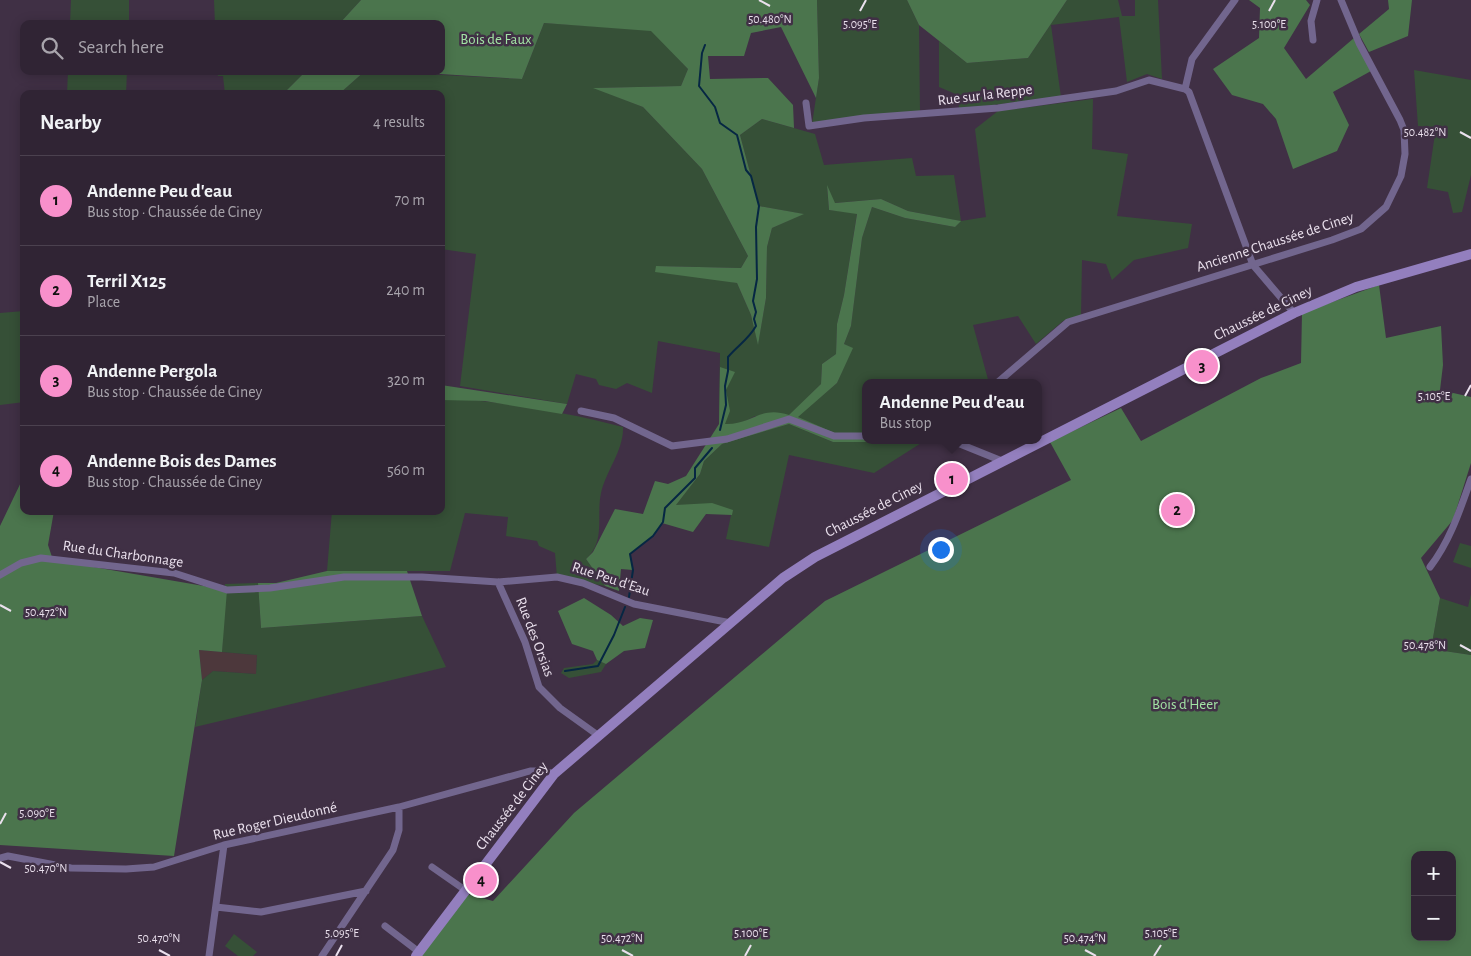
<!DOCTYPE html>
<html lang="en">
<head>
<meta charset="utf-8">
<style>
	body { margin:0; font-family:"Alegreya Sans",sans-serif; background:#3c3040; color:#f1f3f6 }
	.controls { position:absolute; right:15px; bottom:15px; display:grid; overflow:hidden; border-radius:10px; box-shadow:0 2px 12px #0003 }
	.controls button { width:45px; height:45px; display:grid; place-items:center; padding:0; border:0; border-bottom:1px solid #4b414f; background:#302434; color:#f1f3f6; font:25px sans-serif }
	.you { position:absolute; left:940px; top:549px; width:18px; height:18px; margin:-12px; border:4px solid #fff; border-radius:50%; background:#1a73e8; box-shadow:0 0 0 8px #1a73e833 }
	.badge { display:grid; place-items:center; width:32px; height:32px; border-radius:50%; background:#f890cb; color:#111; font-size:16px; font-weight:700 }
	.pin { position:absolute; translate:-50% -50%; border:2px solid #fff; box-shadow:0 1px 5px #0006 }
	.popup { position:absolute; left:862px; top:379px; width:180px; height:65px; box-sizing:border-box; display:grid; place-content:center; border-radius:10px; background:#302434; filter:drop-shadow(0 1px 4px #0005); font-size:16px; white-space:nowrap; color:#a8a4ac }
	.popup b { font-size:19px; color:#f1f3f6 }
	.popup::after { content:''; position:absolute; left:50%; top:100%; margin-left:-10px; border:10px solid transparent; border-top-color:#302434 }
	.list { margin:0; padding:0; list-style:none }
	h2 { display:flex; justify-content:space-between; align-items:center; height:65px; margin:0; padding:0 20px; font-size:21px }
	h2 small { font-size:16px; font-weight:400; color:#a8a4ac }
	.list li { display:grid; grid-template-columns:32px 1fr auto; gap:15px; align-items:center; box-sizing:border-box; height:90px; padding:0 20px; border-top:1px solid #4b414f }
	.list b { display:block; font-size:19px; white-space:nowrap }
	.list p { margin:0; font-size:16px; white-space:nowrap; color:#a8a4ac }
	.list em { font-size:16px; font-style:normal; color:#a8a4ac }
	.icon { flex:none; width:28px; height:28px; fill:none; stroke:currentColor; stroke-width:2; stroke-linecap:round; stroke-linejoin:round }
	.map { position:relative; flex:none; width:1471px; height:956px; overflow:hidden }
	.search { position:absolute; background:#302434; box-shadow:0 2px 12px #0003; left:20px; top:20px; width:425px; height:55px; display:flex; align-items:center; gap:12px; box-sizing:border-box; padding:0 18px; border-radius:10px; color:#a8a4ac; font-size:19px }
	.panel { position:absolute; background:#302434; box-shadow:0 2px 12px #0003; left:20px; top:90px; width:425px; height:425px; border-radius:10px }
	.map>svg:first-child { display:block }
	.industrial { fill:#4d383c }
	.green { fill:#365037 }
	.forest { fill:#4b754d; fill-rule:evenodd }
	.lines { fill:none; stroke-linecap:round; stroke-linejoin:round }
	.stream { stroke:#062743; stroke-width:2 }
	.street { stroke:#72668e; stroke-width:7 }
	.secondary { stroke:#937fbe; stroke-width:10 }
	.ticks { fill:none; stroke:#eae0ed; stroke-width:2 }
	.labels { text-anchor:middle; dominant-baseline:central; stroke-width:5; stroke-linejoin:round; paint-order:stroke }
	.park-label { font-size:15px; fill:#a2e3a4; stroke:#403045 }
	.street-label { font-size:15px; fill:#eae0ed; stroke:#403045 }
	.ticks-label { font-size:12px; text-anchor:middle; fill:#eae0ed; stroke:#403045; stroke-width:5; stroke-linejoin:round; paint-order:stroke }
</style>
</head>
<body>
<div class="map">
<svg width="1471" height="956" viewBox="0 0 1471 956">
	<rect width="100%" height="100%" fill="#403045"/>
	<path class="industrial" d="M199,650L257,655L256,674L213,671L202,680Z"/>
	<path class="green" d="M71,0H129V24H70Z
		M214,0H361L339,24H215Z
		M817,0H907L919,25L920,113L812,124L819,78Z
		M1067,0H1118L1122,16H1135V0H1158L1162,79L1147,74L1127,82L1119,17L1051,25L1061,97L959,109L958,95L939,87V41L967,63L1028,58Z
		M544,23L651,30L688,69L681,86L595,88L643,107L702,169L748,256L741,268L656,266L737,283L751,315L758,344L766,298L767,247L772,228L803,214L759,206L740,135L762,119L815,134L824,165L912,158L916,176L954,175L961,221L986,217L975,129L998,111L1093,99L1092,149L1128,154L1117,216L1192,224L1188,248L1134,260L1112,280L1106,264L1082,260L1081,316L1063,321L1036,344L1018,316L973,325L989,383H866V433H835L797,417L837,383L852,348L844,344L851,326L862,238L872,207L905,218L955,227L960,221L908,211L881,199L834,203L827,187L829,210L857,213L844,295L837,324L836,354L822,364L821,384L789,416H755L739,424H719L720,353L658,341L652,393L627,383L616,389L599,385L596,379L576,374L567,404L460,386L476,254L441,249V94H339L365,71L522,79Z
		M1414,70L1471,80V175L1462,212L1453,213L1448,192L1427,188L1436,127L1418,126Z
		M68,71H127L126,94H67Z
		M217,71H306L283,94H225L223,76H218Z
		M24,311V402L0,405V313Z
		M457,399C512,403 569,413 623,427C624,450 606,471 601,493C596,517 606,541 586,559L605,586L557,577L555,553L539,546L537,541L506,536L508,517L465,513L450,571H327L332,511H441V400Z
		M789,424L833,442L926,440L874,473L789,455L769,547L726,539L732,510L675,506L700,474L704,461L722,444Z
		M1460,543L1471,546V568L1453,562Z
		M258,583L261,628L422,616L446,667L195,727L202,680L213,671L256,674L257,655L222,652L225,584Z
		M1471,594V655L1431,649L1440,598L1468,607Z
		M597,660L606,664L601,672L569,678L561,673L564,668L593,664Z
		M234,934L257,952L253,956H238L225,946Z"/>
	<path class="forest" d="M361,0H817L819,78L816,98L781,27L751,33L744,56H708L710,79L768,78L793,105L794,128L762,119L740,135L759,206L804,214L772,228L767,247L766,298L758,345L751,315L737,283L655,272L656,266L741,268L748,256L702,169L643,107L593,88L681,86L688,69L651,31L544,23L522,79L390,71H441V24H339Z
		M907,0H1067L1028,58L967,63L919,25Z
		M1249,0H1306L1310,5L1284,48L1306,79L1354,38L1371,71L1333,92L1349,125L1337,151L1293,169L1276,119L1263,104L1232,95L1213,69L1259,38L1260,8Z
		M1388,0H1412L1408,36L1369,52L1359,34L1389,9Z
		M306,71H365L339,94H283Z
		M827,185L835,203L881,199L908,211L961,221L955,227L905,218L872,207L862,238L851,326L844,344L853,348L837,383L798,417L835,433H866V440L880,442H833L789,424L722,444L704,461L700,474L676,505L712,503L733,510L732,515L706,514L693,532L662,523L653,536L630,554L633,570L621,569L619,591L605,586L586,559L593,552L615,509L643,514L655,481L668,484L686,476L719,424L720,367L735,372L726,390L730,411L725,424C752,425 760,405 789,415L821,384L822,364L836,354L837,324L844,295L857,214L829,210Z
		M1379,285L1386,338L1441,326L1443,365L1440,390L1471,397V463L1453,520L1421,558L1440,598L1431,649L1471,655V956H417L467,894L493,901L574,813L825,601L1071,480L1050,442L1121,408L1141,441L1261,378L1301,363L1302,313ZM1415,855H1452V937H1415Z
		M441,385L567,404L562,414L485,401L441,400Z
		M24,476V511H54L48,545L53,560L227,590L222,652L199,650L202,680L174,856L0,845V526Z
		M327,571H407L422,616L261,628L258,583H276Z
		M584,598L611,615L623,626L640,618L653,620L645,648L624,651L606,664L597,660L593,651L572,644L558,611Z"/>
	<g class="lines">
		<path class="stream" d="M705,45L702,53L699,86L715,107L720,123L737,135L746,170L751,176L759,206L756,227L757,279L753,301L756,312L754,319L756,326C748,340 738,345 728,357V371L725,386L726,405L720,430
			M629,597L633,570L630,554L653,536L663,522L665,508L695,478V468L712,448
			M565,671L598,666L614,635L625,607"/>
		<path class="street" d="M1313,40L1311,21L1317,0
			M1185,89L1192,59L1235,0
			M806,103L809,126L864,118L998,108L1116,91L1149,80L1185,89L1189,92L1253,265L1294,313
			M997,383L1068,322L1332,240L1361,229L1386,207L1401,176L1405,154L1404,130L1400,120L1359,43L1341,0
			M581,411L614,418L672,446L727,439L789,419L834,436H866
			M950,440L1002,461
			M1430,567C1450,541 1460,510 1471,479
			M0,575L21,563L41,558L174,573L227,590L270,588L344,577H422L498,582L557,577L583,583L634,604L731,623
			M498,582L525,642L539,687L560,708L599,736
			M0,858L8,856L71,868L126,869L154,867L224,845L399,807L530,771H545L554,774
			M432,867L465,890
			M216,907L261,912L366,891
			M385,926L419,952
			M209,956L224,845
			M322,956L393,850L399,830V807"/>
		<path class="secondary" d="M416,956L554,774L783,578L815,557L1294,313L1356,287L1471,254"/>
	</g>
	<path class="ticks" d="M759,0L770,6M860,11L866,0M1269,11L1275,0M1460,132L1471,138M1465,396L1471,385M0,605L11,611M1460,645L1471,651M0,824L6,813M0,862L11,868M159,950L170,956M622,950L633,956M1085,950L1096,956M336,956L342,945M745,956L751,945M1154,956L1161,945"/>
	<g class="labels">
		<g class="park-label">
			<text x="496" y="39">Bois de Faux</text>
			<text x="1185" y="704">Bois d'Heer</text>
		</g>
		<g class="street-label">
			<text transform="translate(985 95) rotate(-7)">Rue sur la Reppe</text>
			<text transform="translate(1275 242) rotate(-18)">Ancienne Chaussée de Ciney</text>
			<text transform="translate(1263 313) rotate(-26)">Chaussée de Ciney</text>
			<text transform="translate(874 509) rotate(-27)">Chaussée de Ciney</text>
			<text transform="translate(123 554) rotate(8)">Rue du Charbonnage</text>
			<text transform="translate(611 579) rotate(18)">Rue Peu d'Eau</text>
			<text transform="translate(535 637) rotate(69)">Rue des Orsias</text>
			<text transform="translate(512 806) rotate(-52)">Chaussée de Ciney</text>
			<text transform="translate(275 821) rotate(-13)">Rue Roger Dieudonné</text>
		</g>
	</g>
	<g class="ticks-label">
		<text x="770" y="23">50.480°N</text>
		<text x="860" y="28">5.095°E</text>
		<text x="1269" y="28">5.100°E</text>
		<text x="1425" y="136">50.482°N</text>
		<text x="1434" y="400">5.105°E</text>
		<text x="46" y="616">50.472°N</text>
		<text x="1425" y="649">50.478°N</text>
		<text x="37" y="817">5.090°E</text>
		<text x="46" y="872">50.470°N</text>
		<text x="342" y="937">5.095°E</text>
		<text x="751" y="937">5.100°E</text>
		<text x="1161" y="937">5.105°E</text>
		<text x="159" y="942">50.470°N</text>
		<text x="622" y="942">50.472°N</text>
		<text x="1085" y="942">50.474°N</text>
	</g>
</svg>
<div class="controls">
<button>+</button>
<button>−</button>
</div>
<div class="you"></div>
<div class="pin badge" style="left:952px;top:479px">1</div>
<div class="popup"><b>Andenne Peu d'eau</b>Bus stop</div>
<div class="pin badge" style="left:1177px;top:510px">2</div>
<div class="pin badge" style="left:1202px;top:366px">3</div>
<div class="pin badge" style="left:481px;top:880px">4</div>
<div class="search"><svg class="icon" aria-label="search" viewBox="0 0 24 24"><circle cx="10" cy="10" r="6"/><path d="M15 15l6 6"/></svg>Search here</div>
<section class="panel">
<h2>Nearby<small>4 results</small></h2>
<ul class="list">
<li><span class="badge">1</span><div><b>Andenne Peu d'eau</b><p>Bus stop · Chaussée de Ciney</p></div><em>70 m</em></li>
<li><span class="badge">2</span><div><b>Terril X125</b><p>Place</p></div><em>240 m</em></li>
<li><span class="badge">3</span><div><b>Andenne Pergola</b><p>Bus stop · Chaussée de Ciney</p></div><em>320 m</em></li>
<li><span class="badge">4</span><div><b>Andenne Bois des Dames</b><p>Bus stop · Chaussée de Ciney</p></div><em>560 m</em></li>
</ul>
</section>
</div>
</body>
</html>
